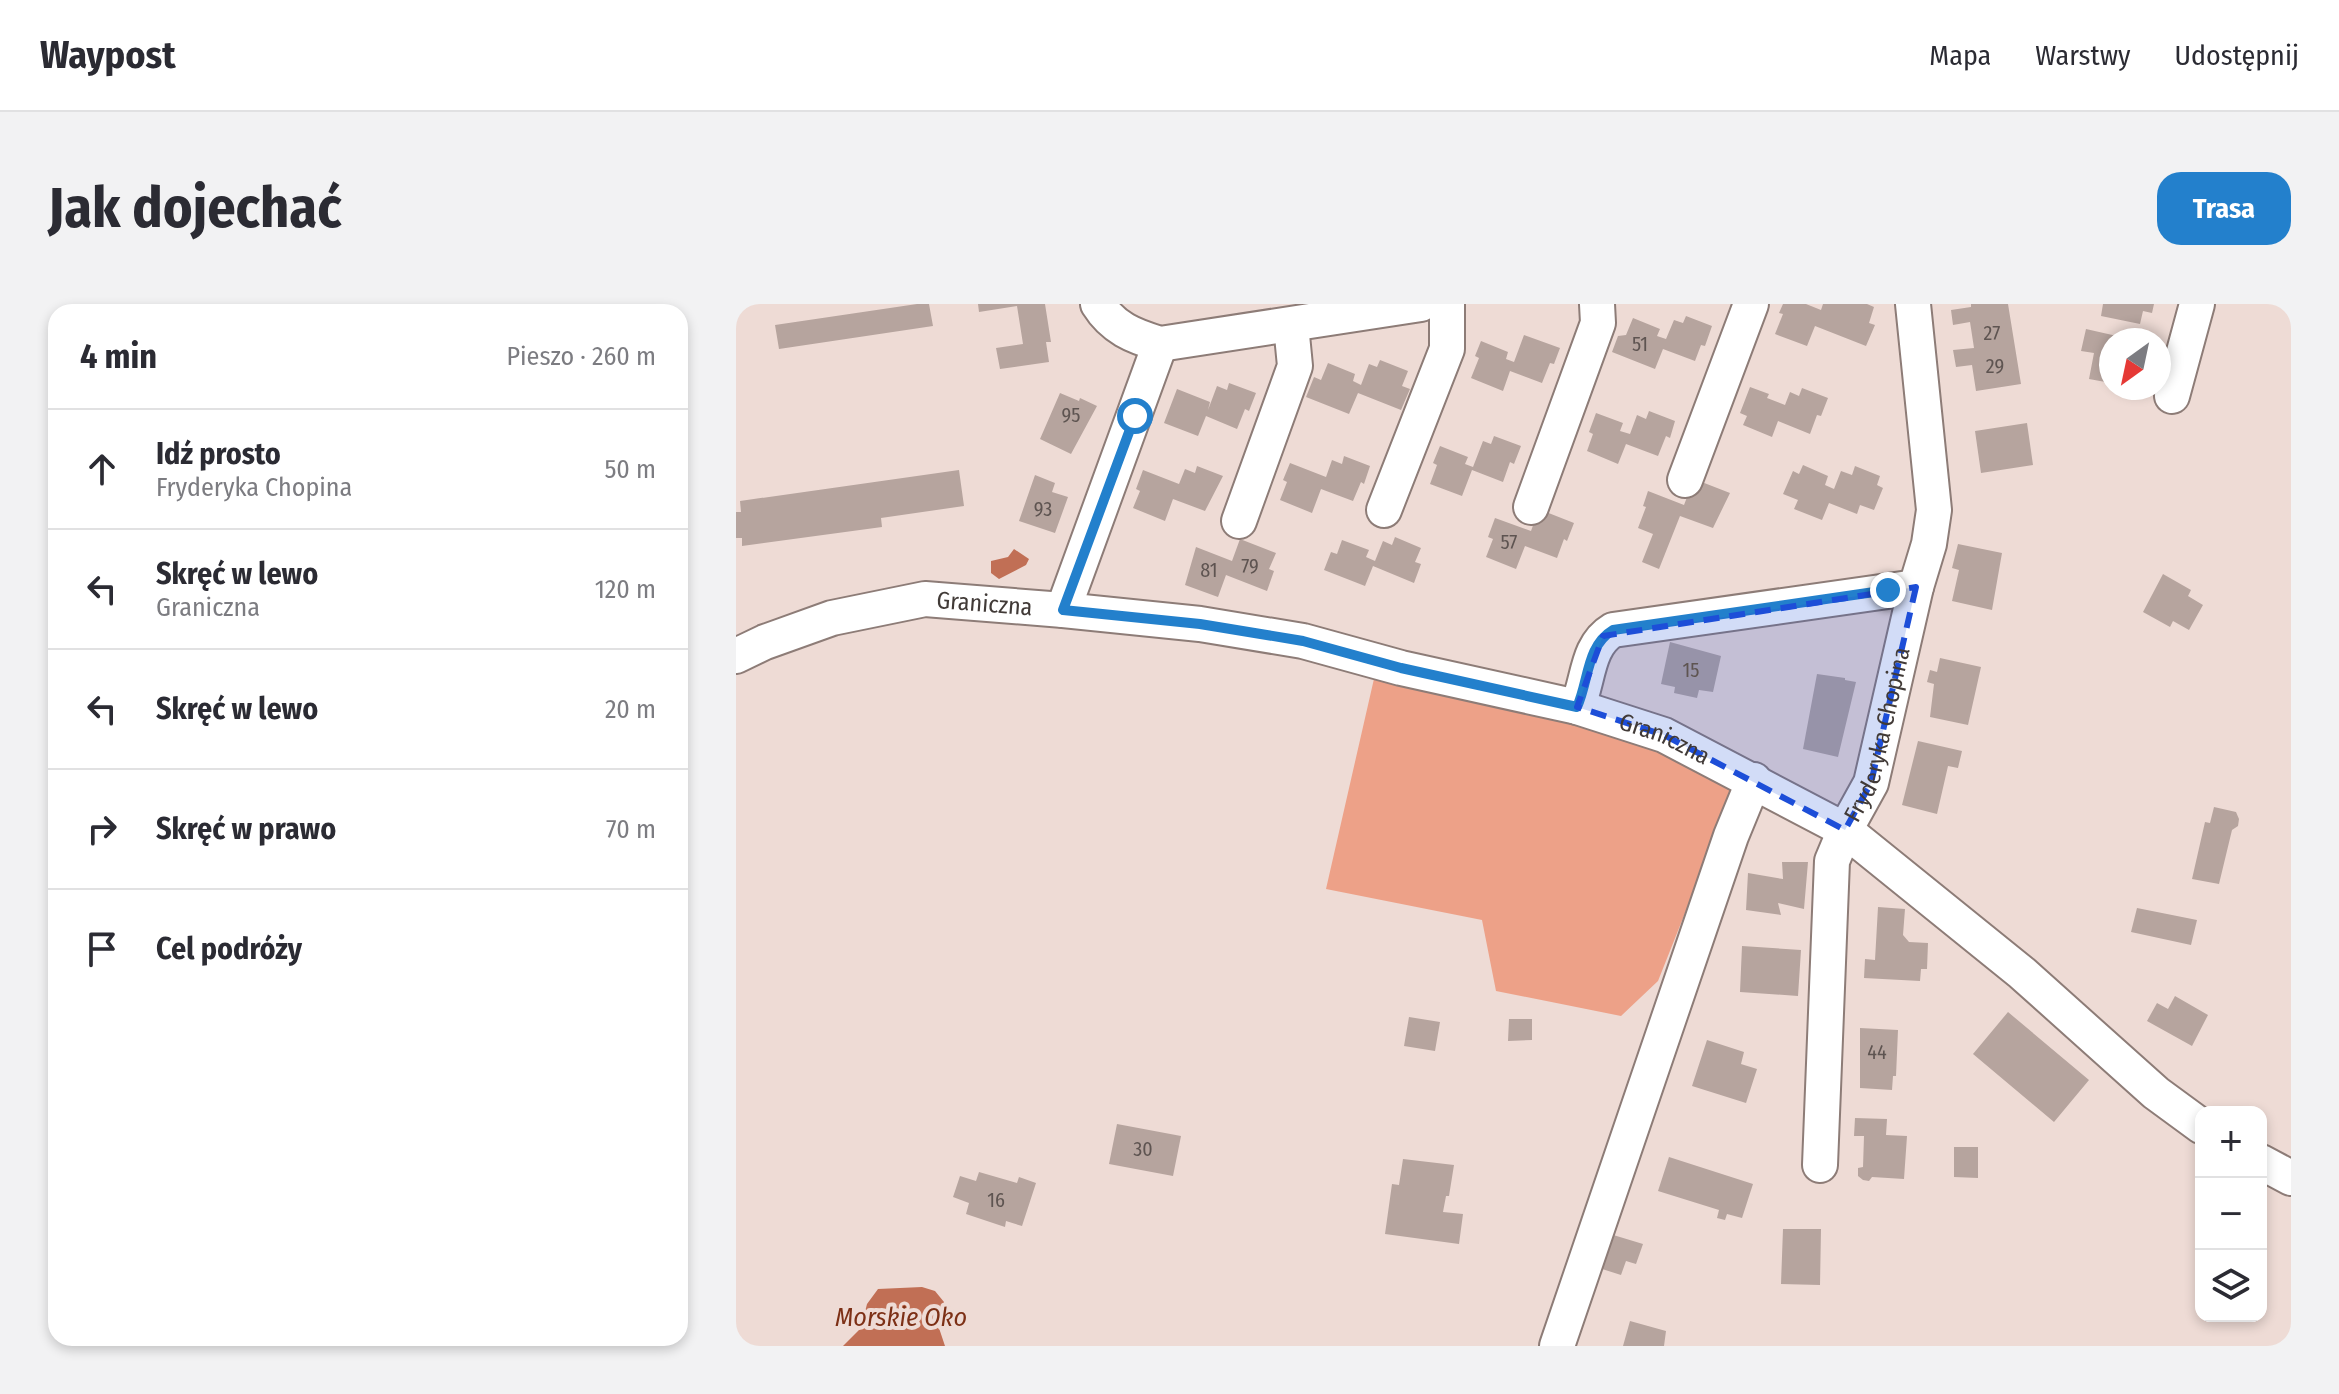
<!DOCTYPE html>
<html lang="pl">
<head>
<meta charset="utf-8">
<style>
	body { margin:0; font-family:"Fira Sans Condensed",sans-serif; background:#f2f2f3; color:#2b2b33 }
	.controls { position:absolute; right:24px; bottom:24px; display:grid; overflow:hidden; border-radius:16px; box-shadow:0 4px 12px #0003 }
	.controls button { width:72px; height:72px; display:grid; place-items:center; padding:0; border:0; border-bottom:2px solid #e1e1e2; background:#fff; color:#2b2b33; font:40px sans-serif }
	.compass { position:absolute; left:1363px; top:24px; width:72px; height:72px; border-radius:50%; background:#fff; box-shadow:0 4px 12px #0003; rotate:213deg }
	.stop { position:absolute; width:24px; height:24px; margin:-18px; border:6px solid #2380cc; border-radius:50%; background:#fff }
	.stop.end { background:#2380cc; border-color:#fff; box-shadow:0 2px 8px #0008 }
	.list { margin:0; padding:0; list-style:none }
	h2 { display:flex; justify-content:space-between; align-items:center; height:104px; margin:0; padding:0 32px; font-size:34px }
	h2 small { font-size:26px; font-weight:400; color:#7c7c81 }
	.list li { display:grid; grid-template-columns:52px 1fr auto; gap:24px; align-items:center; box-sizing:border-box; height:120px; padding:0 32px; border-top:2px solid #e1e1e2 }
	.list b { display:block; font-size:30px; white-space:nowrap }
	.list p { margin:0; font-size:26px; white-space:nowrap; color:#7c7c81 }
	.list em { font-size:26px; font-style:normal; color:#7c7c81 }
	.icon { flex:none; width:44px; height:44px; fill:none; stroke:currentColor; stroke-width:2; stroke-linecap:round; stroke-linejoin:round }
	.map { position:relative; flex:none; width:1555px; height:1042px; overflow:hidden; border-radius:24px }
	header { display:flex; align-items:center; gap:48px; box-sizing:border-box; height:112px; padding:0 40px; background:#fff; border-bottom:2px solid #e1e1e2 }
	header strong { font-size:38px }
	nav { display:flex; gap:44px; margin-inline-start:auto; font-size:28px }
	.intro { display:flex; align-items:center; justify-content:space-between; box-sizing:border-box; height:192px; padding:0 48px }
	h1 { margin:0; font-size:56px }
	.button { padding:20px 36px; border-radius:24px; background:#2380cc; color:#fff; font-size:28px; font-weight:700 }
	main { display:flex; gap:48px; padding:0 48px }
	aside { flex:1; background:#fff; border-radius:24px; box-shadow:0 4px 12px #0003 }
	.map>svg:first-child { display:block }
	.green { fill:#eda188 }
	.water { fill:#c16f55 }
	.building { fill:#b6a49e }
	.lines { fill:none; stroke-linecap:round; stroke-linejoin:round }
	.minor-casing { stroke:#8d7c77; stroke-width:38 }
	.minor { stroke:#fff; stroke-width:34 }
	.route { stroke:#2380cc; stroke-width:10 }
	.marked { fill:#1d4ed8; fill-opacity:0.2; stroke:#1d4ed8; stroke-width:6; stroke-dasharray:16 10; stroke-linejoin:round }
	.labels { text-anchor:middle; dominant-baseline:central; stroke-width:8; stroke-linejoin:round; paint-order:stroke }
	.number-label { font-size:20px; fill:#5e5451 }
	.street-label { font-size:24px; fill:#413a37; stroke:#eedbd5 }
	.water-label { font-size:26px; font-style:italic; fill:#7d3016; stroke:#eedbd5 }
</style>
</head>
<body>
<header>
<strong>Waypost</strong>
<nav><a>Mapa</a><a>Warstwy</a><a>Udostępnij</a></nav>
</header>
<div class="intro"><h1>Jak dojechać</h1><a class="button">Trasa</a></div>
<main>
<aside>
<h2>4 min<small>Pieszo · 260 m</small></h2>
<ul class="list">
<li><svg class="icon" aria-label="ahead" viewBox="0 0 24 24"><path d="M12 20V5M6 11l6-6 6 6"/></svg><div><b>Idź prosto</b><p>Fryderyka Chopina</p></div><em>50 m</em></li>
<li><svg class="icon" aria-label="left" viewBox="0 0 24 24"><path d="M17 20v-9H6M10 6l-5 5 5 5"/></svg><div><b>Skręć w lewo</b><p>Graniczna</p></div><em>120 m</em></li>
<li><svg class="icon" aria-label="left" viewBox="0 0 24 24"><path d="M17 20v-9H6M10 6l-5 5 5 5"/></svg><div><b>Skręć w lewo</b></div><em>20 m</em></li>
<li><svg class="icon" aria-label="right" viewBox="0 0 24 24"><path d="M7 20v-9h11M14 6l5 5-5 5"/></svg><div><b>Skręć w prawo</b></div><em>70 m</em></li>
<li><svg class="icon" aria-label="arrive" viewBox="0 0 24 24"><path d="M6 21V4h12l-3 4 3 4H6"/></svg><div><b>Cel podróży</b></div></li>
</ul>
</aside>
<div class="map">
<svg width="1555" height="1042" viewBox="0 0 1555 1042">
	<rect width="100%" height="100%" fill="#eedbd5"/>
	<path class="green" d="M640,366L845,411L1003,473L922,677L885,712L760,687L746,616L590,585Z"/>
	<path class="water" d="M278,245L293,255L290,261L263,275L255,269V257L272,253Z
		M186,983L199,987L208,998L201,1018L209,1042H107L125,1024L131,1000L142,985Z"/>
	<path class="building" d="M181,0H193L197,22L43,45L39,21Z
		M242,0H309L315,38H310L313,58L264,65L260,44L287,40L281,2L243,8Z
		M1047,0H1070L1085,6L1087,0H1131L1138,3L1133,19L1139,21L1130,42L1079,22L1071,42L1039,30L1047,10L1043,9Z
		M1235,0H1272L1285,80L1240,87L1236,61L1220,63L1217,46L1238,44L1234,18L1217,21L1215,6L1235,3Z
		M1367,0H1418L1416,9L1407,7L1404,20L1365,12Z
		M950,12L976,22L969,42L965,41L959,57L927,45L919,65L876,48L882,32L890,31L897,14L924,25L921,32L930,35L938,16L947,19Z
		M1350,25L1394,35L1375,36V79L1353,75L1358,49L1345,47Z
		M788,31L824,44L818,60L814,59L806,79L774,67L767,87L735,74L743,54L739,52L745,37L772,48L770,55L778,58Z
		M644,56L672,67L666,82L674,85L665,106L622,89L613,110L570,93L578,73L585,76L592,59L619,70L617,77L625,81L633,60L641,63Z
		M493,79L520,89L513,107L509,105L501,125L470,112L462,132L428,119L441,85L474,98L472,106L481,82L491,86Z
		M1014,83L1033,90L1031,94L1049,101L1054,88L1063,92L1066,84L1092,94L1085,112L1081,111L1074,130L1042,117L1036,133L1007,121L1011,112L1004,109Z
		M324,89L343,97L344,94L361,102L335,150L304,135Z
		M913,107L939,117L934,134L930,132L922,152L890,140L882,160L851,147L857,130L853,128L860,109L887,119L884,127L894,130L901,111L910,115Z
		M1291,119L1297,161L1245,169L1239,127Z
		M758,132L785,142L778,160L774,158L767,178L736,166L726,192L694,180L701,161L697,159L704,142L732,153L729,160L737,163L747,137L755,140Z
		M608,152L634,162L628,180L625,178L617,197L585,185L576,209L544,196L551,178L547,176L554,159L590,173L596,156L606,160Z
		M1067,161L1092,172L1089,181L1098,185L1105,167L1116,171L1119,162L1144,172L1141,181L1147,184L1138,206L1124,201L1121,210L1093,199L1086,216L1058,205L1062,196L1047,190L1057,167L1063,170Z
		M461,162L487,172L469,207L437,195L429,217L397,204L404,187L400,185L407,166L443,180L449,165L459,169Z
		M223,166L228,202L145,214L146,223L6,242V234H0V208H5L4,197Z
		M299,171L319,179L316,188L332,193L319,229L283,217Z
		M958,175L994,189L977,224L944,212L923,265L906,258L917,230L902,224L910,203L907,202L912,187L948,201Z
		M810,208L838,219L831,237L828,235L821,254L789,242L780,265L750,253L757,235L752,233L759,214L795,227L800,213L807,216Z
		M659,233L685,244L679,258L685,260L678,279L637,262L629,282L588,266L595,248L601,250L606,236L633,246L630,253L639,257L647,237L656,241Z
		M504,235L540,249L533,265L538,267L531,287L490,271L482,293L449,281L460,243L496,257Z
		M1222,240L1266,249L1256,306L1216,297L1223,266L1216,264Z
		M1427,270L1455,286L1452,292L1467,301L1453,326L1437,317L1434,323L1407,308Z
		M934,338L985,352L977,388L963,386L961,394L938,389L939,383L925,380Z
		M1204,354L1245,363L1232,421L1194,413L1198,380L1191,378L1194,366L1201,368Z
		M1081,370L1109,374V376L1120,378L1102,453L1067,445Z
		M1182,437L1226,447L1222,464L1212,462L1201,510L1166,501Z
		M1478,503L1500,508L1503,515L1502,522L1496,526L1483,580L1456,575L1469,518L1474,519Z
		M1046,558H1072L1068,605L1042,599L1045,611L1010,606L1012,569L1047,575Z
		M1142,603L1169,605L1167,631L1173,638L1192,639L1191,665H1185L1184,677L1128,674L1129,655L1139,656Z
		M1401,604L1461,616L1455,641L1395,628Z
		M1006,642L1065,646L1062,692L1004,688Z
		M1439,692L1472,711L1456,742L1411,717L1421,699L1432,705Z
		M1272,708L1353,776L1318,818L1237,750Z
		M673,713L704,718L699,747L668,742Z
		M773,715H796V736L772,737Z
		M1124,724L1162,726L1160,772H1157L1156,786L1124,784Z
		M971,736L1008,748L1005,760L1021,765L1010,799L956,782Z
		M1119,814L1151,815L1150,831L1171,832L1168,875L1136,873L1133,877L1127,876L1122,872V864L1127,863L1128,832H1118Z
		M381,820L445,832L437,872L373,860Z
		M1218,843H1242V874L1218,873Z
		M933,853L1017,880L1006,914L991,910L989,916L981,914L983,906L922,887Z
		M667,855L718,861L713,892H710L707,908L727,910L723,940L649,930L656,880L663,881Z
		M243,868L281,879L283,873L300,879L286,922L270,917L269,923L230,910L233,899L217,893L224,872L240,877Z
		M1047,925H1085L1084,981L1045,980Z
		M874,930L907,940L900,960L890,957L885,971L863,964Z
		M894,1017L930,1027L928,1042H887Z"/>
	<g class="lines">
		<g class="minor-casing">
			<g id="minor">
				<path d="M362,0C377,24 397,32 424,40L685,0"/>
				<path d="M1436,92L1461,0"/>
				<path d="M949,176L1015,0"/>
				<path d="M795,203L862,19L861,0"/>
				<path d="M648,206L711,45V0"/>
				<path d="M503,217L559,62L555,21"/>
				<path d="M327,306L424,40"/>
				<path id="s1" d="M0,352L29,338L96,314L189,295L327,306L464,320L567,337L665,364L841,403L928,431L1109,526L1286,669L1420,789L1465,822"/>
				<path d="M841,403C853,377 850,342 877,326L1180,283"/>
				<path d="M1525,858L1555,874"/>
				<path id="s2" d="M1084,861L1096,557L1109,526L1135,479L1180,283L1193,240L1198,206L1177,0"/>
				<path d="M821,1042L995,532L1018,476"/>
			</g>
		</g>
		<use href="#minor" class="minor"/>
	</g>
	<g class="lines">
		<path class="route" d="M399,112L327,306L464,320L567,337L665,364L841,403C853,377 850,342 877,326L1152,286"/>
	</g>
	<path class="marked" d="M1180,283L1135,479L1109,526L928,431L841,403L867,332Z"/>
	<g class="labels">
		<g class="number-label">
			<text x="1256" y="29">27</text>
			<text x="904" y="40">51</text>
			<text x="1259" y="62">29</text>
			<text x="335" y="111">95</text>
			<text x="307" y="205">93</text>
			<text x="773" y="238">57</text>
			<text x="514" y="262">79</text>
			<text x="473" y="266">81</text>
			<text x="955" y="366">15</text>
			<text x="1141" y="748">44</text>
			<text x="407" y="845">30</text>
			<text x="260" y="896">16</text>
		</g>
		<g class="street-label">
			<text stroke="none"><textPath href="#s1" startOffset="258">Graniczna</textPath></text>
			<text stroke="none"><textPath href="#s2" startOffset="440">Fryderyka Chopina</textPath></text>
			<text stroke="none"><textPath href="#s1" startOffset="954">Graniczna</textPath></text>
		</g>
		<g class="water-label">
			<text x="165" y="1013">Morskie Oko</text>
		</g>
	</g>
</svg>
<div class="controls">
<button>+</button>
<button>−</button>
<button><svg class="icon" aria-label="layers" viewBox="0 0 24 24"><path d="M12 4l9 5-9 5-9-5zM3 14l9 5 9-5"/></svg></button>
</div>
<svg class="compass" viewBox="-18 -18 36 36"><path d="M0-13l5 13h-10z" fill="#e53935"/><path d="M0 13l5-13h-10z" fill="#7c7c81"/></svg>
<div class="stop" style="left:399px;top:112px"></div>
<div class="stop end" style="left:1152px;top:286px"></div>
</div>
</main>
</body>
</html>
